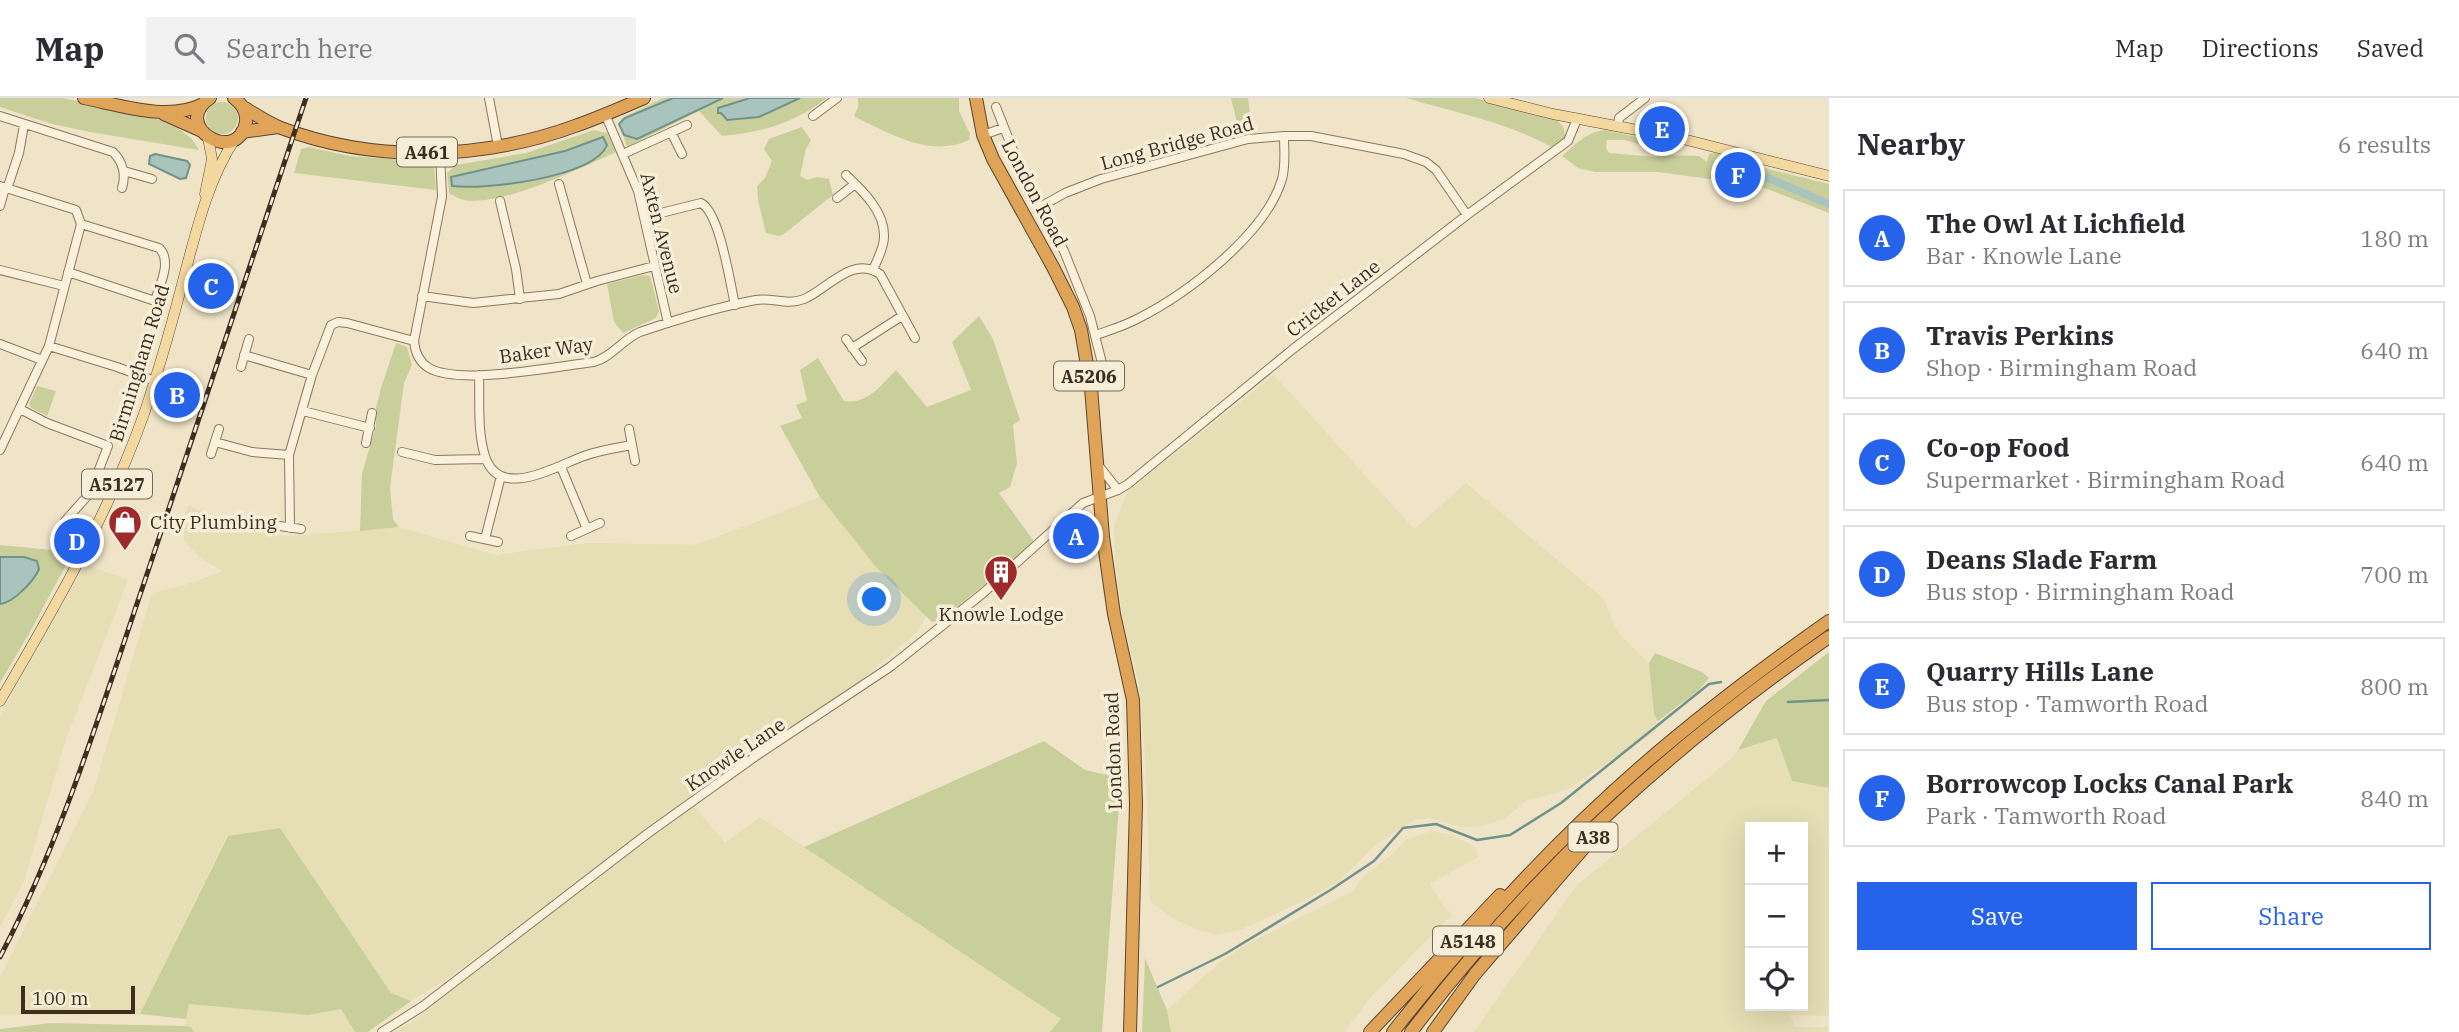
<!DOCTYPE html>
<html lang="en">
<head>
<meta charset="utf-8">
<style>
	body { margin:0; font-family:"IBM Plex Serif",serif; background:#f2f2f3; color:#2b2b33 }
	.controls { position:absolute; right:21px; bottom:21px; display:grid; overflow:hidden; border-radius:0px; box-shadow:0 7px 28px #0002 }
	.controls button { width:63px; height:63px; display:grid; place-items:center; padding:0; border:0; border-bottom:2px solid #e1e1e2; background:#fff; color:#2b2b33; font:35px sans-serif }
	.scale { position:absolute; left:21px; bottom:18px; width:114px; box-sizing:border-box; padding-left:7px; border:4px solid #3d2e20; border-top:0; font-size:19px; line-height:24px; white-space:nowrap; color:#3d2e20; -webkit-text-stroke:5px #f7eed8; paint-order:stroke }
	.you { position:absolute; left:875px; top:502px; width:24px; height:24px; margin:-18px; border:5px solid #fff; border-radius:50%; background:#1a73e8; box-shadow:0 0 0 10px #1a73e833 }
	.badge { display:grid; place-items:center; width:46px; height:46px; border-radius:50%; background:#2563eb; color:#fff; font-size:23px; font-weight:700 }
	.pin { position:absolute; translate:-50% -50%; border:4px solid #fff; box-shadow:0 2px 7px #0006 }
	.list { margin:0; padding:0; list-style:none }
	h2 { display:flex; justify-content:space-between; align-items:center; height:91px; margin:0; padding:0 28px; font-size:30px }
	h2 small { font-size:23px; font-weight:400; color:#7c7c81 }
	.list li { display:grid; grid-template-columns:46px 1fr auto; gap:21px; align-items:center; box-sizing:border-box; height:98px; margin:0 14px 14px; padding:0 14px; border:2px solid #e1e1e2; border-radius:0px }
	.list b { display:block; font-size:26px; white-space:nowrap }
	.list p { margin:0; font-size:23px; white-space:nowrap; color:#7c7c81 }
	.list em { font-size:23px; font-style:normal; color:#7c7c81 }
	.actions { display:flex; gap:14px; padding:21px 28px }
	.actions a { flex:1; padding:16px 0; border:2px solid #2563eb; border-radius:0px; text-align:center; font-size:24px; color:#2563eb }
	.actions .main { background:#2563eb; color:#fff }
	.icon { flex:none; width:38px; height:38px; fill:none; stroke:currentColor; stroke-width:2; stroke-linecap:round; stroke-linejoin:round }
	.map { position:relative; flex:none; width:1829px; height:934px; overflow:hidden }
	header { display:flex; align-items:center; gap:42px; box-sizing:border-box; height:98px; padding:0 35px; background:#fff; border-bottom:2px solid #e1e1e2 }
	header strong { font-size:33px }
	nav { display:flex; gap:38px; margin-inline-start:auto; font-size:24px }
	.search { width:490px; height:63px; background:#f2f2f3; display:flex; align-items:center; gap:18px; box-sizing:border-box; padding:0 24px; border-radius:0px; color:#7c7c81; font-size:26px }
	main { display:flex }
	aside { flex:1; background:#fff }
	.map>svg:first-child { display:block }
	.farmland { fill:#e6deb5; fill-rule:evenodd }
	.green { fill:#c9cf9b }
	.water { fill:#a9c4bc; stroke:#6f938a; stroke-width:2 }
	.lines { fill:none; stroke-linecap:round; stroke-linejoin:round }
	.stream { stroke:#6f938a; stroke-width:2.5 }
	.canal { stroke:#a9c4bc; stroke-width:8 }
	.minor-casing { stroke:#8d765c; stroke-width:10 }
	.major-casing { stroke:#5b4430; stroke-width:11 }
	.highway-casing { stroke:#5b4430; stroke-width:14 }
	.minor { stroke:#faf1dc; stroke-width:8 }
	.major { stroke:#f3d9a0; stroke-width:10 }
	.highway { stroke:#e0a458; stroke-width:12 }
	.rail-casing { stroke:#3d2e20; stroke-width:5 }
	.rail { stroke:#f7eed8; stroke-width:2.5; stroke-dasharray:8; stroke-linecap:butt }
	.labels { text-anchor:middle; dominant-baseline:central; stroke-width:7; stroke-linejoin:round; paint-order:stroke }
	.shield { fill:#f7eed8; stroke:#756857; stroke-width:2 }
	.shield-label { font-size:18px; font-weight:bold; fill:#3d2e20 }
	.street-label { font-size:19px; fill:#3d2e20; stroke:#f7eed8 }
	.poi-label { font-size:19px; fill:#3d2e20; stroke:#f7eed8; text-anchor:start }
</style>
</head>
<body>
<header>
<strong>Map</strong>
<div class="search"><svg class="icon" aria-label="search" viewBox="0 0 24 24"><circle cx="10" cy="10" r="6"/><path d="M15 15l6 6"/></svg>Search here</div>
<nav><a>Map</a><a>Directions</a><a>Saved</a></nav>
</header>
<main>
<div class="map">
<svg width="1829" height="934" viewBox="0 0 1829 934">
	<rect width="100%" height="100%" fill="#f0e4c8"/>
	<path class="farmland" d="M1274,277L1414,431L1466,385L1604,501L1618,535L1649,565L1654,616L1658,623L1656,633L1566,692L1526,703L1504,721L1482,728L1460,729L1429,720L1414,722L1375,747L1340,782L1306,802L1242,831L1218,837L1198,832L1172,820L1150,803L1146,671L1139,586L1123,521L1115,464L1114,427L1128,393Z
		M820,399L877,470L926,518L918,533L859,584L790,631L775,635L762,625L769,640L760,650L450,879L411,903L391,895L280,731L227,738L140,916L0,917V879L94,691L152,495L185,487L222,473L202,461L184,443L185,416L189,407L232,429L270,437L290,438L399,429L495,457L589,445L696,447Z
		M90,468L128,482L65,644L24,783L0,829V618L81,474Z
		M1777,640L1822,687L1829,690V918L1790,917L1795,929H1829V934H1474L1576,788L1733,659L1738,652ZM1750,729H1803V908H1750Z
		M693,707L725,745L760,719L1062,922L1050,934H394L410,925Z
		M1431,733L1449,736L1468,745L1477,752L1478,759L1430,786L1444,809L1451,815L1450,819L1370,900L1344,934H1171L1167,912L1220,864L1247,846L1354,792L1363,779L1394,755L1406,741Z
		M188,906L308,917L341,911L355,934H194L191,929L185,928Z"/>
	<path class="green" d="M0,0H63L153,19L180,28L179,31L192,41L199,52L90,34L52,26L0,9Z
		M663,0H827C795,25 763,34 722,38L699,13L627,49L619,25L622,20Z
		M858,0H959V13L970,36L969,42C929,60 892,36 855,19L854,17L858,10Z
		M1231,0H1248L1253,38L1241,41Z
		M1406,0H1475L1557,22L1564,30L1565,39L1553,50C1508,24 1456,15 1406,0Z
		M206 20a16 16 0 1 1 32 0a16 16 0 1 1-32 0Z
		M802,29L811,42L806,51L800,78L807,82L817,79L829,81L833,97L784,136L779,138L766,135L758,102L757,88L765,80L772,63L764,51L769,41Z
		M594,32L607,35L616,54C580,70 502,109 464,102C459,101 454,98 449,95L447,75L456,67L526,55Z
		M1606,32L1645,41L1638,46L1624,42H1607L1606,50L1609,55L1656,59L1657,57L1699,58L1707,64L1709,56C1719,53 1740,58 1748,66L1829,86V115L1759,88L1659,74H1595L1578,70L1562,58C1576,46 1587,33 1606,32Z
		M309,49L349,58L423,63L434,68L436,92L294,75L301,51Z
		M643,177L650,178L659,213L656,220L623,235L614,224L607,186Z
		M979,218L993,241L1020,322L1013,327L1017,365L1010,389L999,395L1035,445L941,522L932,524L877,470L820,399L780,328L802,320L796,307L807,303L800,272L818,260L844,303C867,307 881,287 896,272L927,309L971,292L952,244Z
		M396,245L407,249L412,267L404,285L390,390L393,421L399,429L360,433L362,375L376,328V310L381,290Z
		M37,288L56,293L47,318L31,310L29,306Z
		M0,447L73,454L31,532L0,585Z
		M1829,554V690L1792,683L1777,640L1738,652L1766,603Z
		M1655,555L1702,574L1709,580L1699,592L1658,623L1654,616L1649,565Z
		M1044,643L1085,672L1121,680L1102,934H1050L1061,921L804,749Z
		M280,730L391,895L411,903L368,934H355L341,911L308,917L189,906L186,921L140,916L228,738Z
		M1145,860L1167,912L1171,934H1142Z
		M51,925L185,928L191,929L194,934H0V931Z"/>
	<path class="water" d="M673,0H723L637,41L624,37L619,26L625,20Z
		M750,0H800L759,19L727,22L721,15H718V10Z
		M603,39L607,47C594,80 484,92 452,88L451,79L565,53Z
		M155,56L187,63L190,67L186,80L180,81L149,66L150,58Z
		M0,459H24L37,463L39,471C34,483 13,505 0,506Z"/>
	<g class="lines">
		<path class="stream" d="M1788,604L1829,602
			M1158,889L1225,856L1332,791L1374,763L1403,730L1436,726L1477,742L1510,737L1561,705L1709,586L1721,584"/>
		<path class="canal" d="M1738,72L1763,78L1829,106"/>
		<g class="minor-casing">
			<path id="minor" d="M489,0L498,48
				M996,9L1026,85L1064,153L1090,218L1104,273L1091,290
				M605,16L638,93L668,225
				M0,18L113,54C123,64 126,77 122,90
				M813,18L837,0
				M1618,28L1619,20L1645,0
				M671,34L682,56
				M983,37L1003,30
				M440,54L442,99L414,243C415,255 419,264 429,270C460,288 557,268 594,264C612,259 623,241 640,234C678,221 717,209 756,202C772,199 787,208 804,201C828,191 852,157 880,176L915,240
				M623,56L687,27
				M124,73L152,81
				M846,77C863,93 885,114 884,139C884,150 877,162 873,172
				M559,86L587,186
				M0,88L76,112L81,126L49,248L0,352
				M7,91L19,55L24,27
				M837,100L855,86
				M500,103L516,171L520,201
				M0,108L5,90
				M1040,109L1065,95L1101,81L1248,41L1284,38H1311L1404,56L1426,64L1436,72L1467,117
				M645,119L701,105C720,115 730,185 735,207
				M0,172L64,188
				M68,174L155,203C159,188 173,163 159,150L81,126
				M422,198L473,205L559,196L597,183L654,168
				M1096,237C1110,232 1124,228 1137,221C1187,196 1266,136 1282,81C1286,67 1284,52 1284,38
				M846,241L862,263
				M0,246L42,262
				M49,248L117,269L155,283
				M852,250L902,218
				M244,257L312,277
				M241,269L249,241
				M479,277C480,303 477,333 485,358C499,404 558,367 584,358C600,352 616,350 632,347
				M20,311L47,325L108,348L90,395L65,423
				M303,313L370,330
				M629,331L635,363
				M215,344L252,354L289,357
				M366,345L372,315
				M402,354L435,362L485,361
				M211,356L219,331
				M1099,368L1118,392
				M561,369L587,431
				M280,428L301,431
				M290,430L289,357L312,277L331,227L338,224L347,225L414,243
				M470,438L498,444
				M571,438L600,425
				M485,441L501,378
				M382,934L423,908L647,736L756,658L890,569L982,496L1083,405L1118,392L1128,386L1293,251L1467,117L1568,43L1577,21"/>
		</g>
		<g class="major-casing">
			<path id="major" d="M1489,0L1553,16L1679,40L1829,78
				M205,96L212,61L208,40
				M0,603C55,509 109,416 145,313C160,268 173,222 185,175C197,130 209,80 235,41"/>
		</g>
		<g class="highway-casing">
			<path id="highway" d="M84,0C120,7 168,24 203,6
				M210,0C169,28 238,69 246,24C247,14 242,6 234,0
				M976,0L983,37L993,61L1053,169L1073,209L1081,232L1091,290L1103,439L1114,516L1133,602L1136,706L1130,934
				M243,9C255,16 268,25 281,30C374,65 482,62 575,28C598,20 621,10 644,0
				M164,16L202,33
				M242,34L278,29
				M1370,934L1500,797
				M1393,934C1468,838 1552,746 1644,666C1703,615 1765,568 1829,523
				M1411,934C1531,777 1667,651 1829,539
				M1433,934L1475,876L1595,737"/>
		</g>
		<use href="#minor" class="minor"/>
		<use href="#major" class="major"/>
		<use href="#highway" class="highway"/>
		<g class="rail-casing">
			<path id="rail" d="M0,859C62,741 100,614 143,488C197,325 252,163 306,0"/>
		</g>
		<use href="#rail" class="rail"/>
	</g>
	<defs>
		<g id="shop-pin" transform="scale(1.75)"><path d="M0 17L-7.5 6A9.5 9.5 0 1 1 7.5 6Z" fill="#9e2a2b" stroke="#f7eed8"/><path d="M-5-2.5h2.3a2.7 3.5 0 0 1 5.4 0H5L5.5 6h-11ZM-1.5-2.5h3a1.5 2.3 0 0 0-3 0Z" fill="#fff"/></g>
		<g id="building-pin" transform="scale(1.75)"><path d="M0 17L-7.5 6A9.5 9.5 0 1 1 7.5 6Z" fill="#9e2a2b" stroke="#f7eed8"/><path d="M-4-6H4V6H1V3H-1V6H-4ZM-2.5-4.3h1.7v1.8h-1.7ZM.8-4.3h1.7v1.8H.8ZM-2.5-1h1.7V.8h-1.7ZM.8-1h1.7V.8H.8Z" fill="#fff"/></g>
	</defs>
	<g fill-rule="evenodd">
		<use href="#shop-pin" x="125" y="424"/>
		<use href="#building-pin" x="1001" y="474"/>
	</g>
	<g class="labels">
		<g class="shield">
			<rect x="397" y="39.5" width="60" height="29" rx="5"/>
			<rect x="1054" y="263.5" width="70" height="29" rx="5"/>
			<rect x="82" y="371.5" width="70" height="29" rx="5"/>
			<rect x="1568.5" y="724.5" width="49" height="29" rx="5"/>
			<rect x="1433" y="828.5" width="70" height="29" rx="5"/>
		</g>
		<g class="shield-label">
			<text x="427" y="54">A461</text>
			<text x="1089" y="278">A5206</text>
			<text x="117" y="386">A5127</text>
			<text x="1593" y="739">A38</text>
			<text x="1468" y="843">A5148</text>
		</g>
		<g class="street-label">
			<text transform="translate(1177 45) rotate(-15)">Long Bridge Road</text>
			<text transform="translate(1035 95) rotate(62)">London Road</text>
			<text transform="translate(662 135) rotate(76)">Axten Avenue</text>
			<text transform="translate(1333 200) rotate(-38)">Cricket Lane</text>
			<text transform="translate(546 252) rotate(-8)">Baker Way</text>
			<text transform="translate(139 265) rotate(-73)">Birmingham Road</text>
			<text transform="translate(1113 653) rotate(-92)">London Road</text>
			<text transform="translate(735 656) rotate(-34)">Knowle Lane</text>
		</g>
		<g class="poi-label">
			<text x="150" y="424">City Plumbing</text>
			<text x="1001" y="516" text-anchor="middle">Knowle Lodge</text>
		</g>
	</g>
</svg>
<div class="controls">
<button>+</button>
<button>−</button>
<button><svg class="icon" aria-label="locate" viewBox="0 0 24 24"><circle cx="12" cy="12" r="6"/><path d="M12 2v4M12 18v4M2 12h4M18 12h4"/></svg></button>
</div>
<div class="scale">100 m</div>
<div class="you"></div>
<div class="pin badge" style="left:1076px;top:438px">A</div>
<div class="pin badge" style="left:177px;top:297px">B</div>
<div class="pin badge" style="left:211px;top:188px">C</div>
<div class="pin badge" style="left:77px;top:443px">D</div>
<div class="pin badge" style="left:1662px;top:31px">E</div>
<div class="pin badge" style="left:1738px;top:77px">F</div>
</div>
<aside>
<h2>Nearby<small>6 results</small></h2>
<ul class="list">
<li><span class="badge">A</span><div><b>The Owl At Lichfield</b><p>Bar · Knowle Lane</p></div><em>180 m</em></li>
<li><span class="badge">B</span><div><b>Travis Perkins</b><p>Shop · Birmingham Road</p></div><em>640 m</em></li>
<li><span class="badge">C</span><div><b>Co-op Food</b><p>Supermarket · Birmingham Road</p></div><em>640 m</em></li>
<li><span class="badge">D</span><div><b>Deans Slade Farm</b><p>Bus stop · Birmingham Road</p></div><em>700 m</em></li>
<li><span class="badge">E</span><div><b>Quarry Hills Lane</b><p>Bus stop · Tamworth Road</p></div><em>800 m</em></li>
<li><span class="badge">F</span><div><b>Borrowcop Locks Canal Park</b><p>Park · Tamworth Road</p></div><em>840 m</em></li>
</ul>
<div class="actions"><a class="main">Save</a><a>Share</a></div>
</aside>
</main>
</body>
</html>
